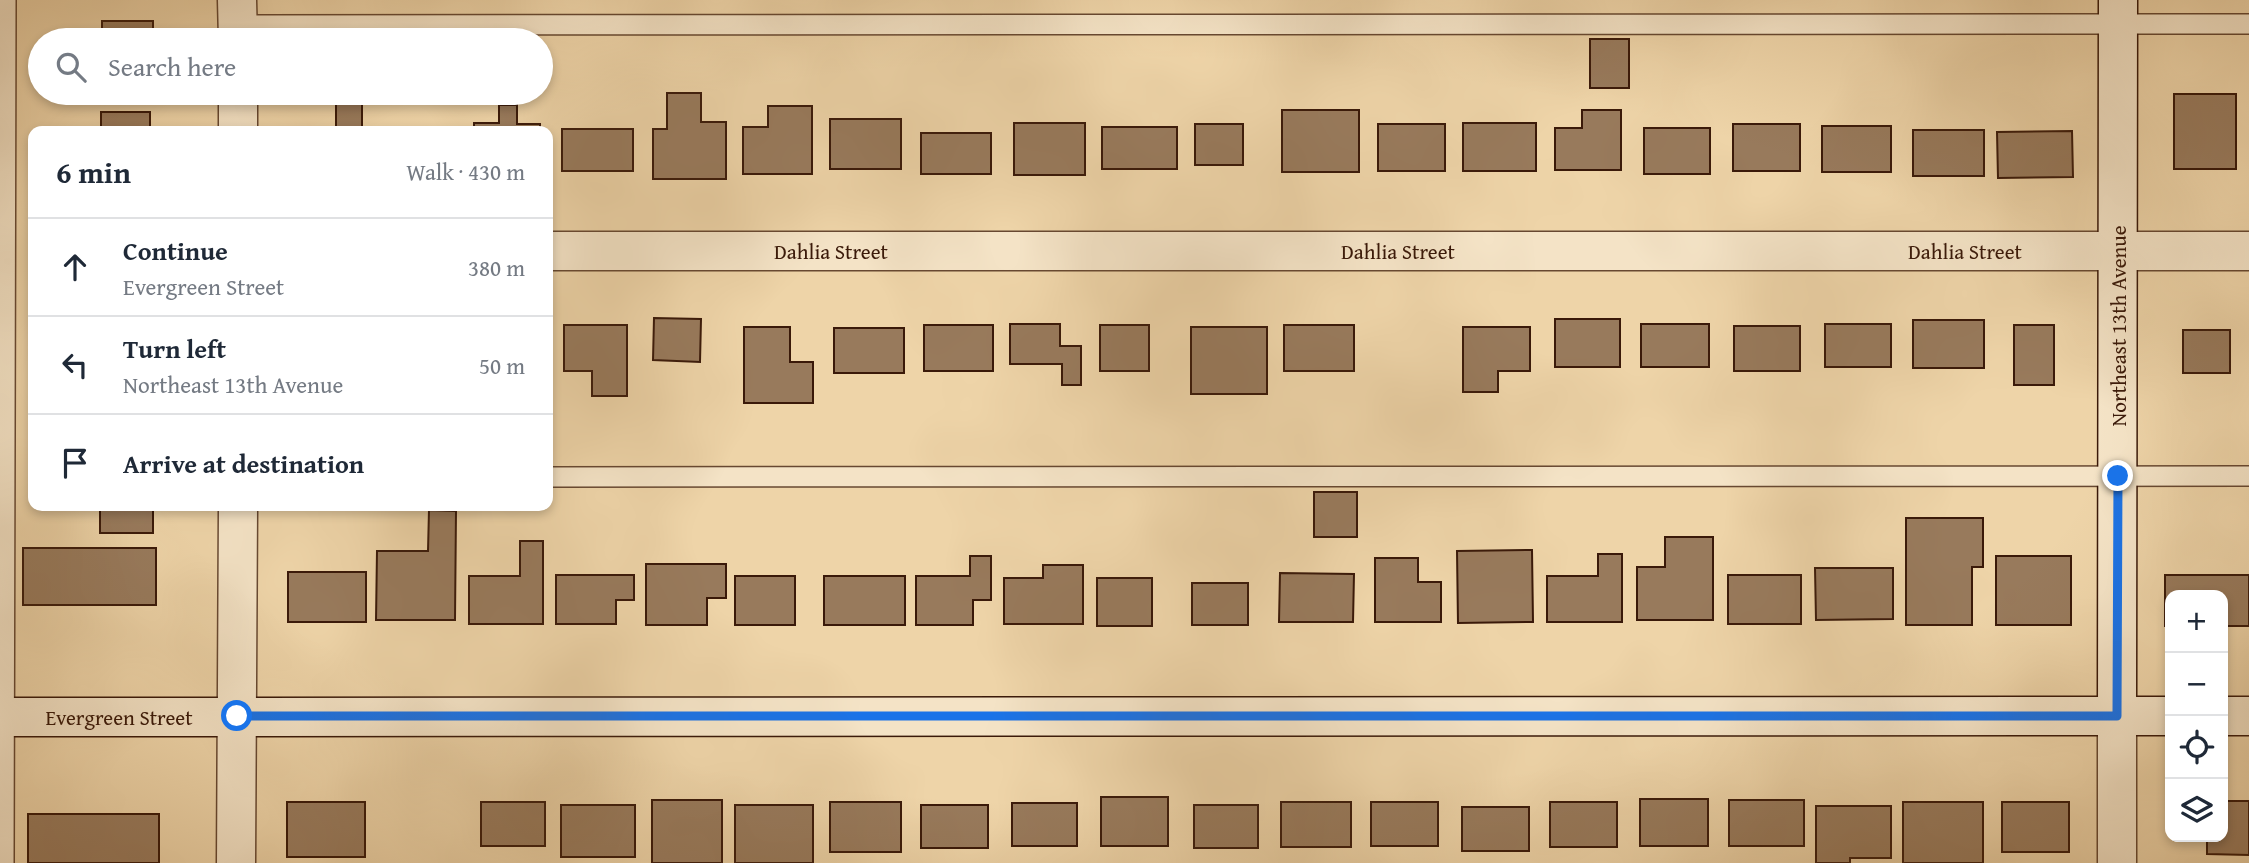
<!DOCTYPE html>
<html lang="en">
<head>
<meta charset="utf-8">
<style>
	body { margin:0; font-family:"Gentium Book Plus",serif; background:#f6f6f7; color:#1f2937 }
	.controls { position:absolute; right:21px; bottom:21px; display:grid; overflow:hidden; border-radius:14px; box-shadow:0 4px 10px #0003 }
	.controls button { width:63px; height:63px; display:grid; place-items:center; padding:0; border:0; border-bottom:2px solid #e0e1e3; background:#fff; color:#1f2937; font:35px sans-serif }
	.stop { position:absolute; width:21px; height:21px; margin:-16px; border:5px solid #1a73e8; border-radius:50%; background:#fff }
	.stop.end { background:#1a73e8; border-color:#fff; box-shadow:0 2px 7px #0008 }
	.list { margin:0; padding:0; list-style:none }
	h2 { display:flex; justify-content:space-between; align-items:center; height:91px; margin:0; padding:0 28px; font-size:30px }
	h2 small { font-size:23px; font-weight:400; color:#747a83 }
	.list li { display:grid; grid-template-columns:46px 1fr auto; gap:21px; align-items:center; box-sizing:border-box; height:98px; padding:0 28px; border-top:2px solid #e0e1e3 }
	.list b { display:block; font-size:26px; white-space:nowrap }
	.list p { margin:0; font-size:23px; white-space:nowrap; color:#747a83 }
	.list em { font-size:23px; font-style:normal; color:#747a83 }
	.icon { flex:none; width:38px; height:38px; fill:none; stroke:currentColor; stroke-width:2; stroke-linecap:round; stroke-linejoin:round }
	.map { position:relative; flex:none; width:2249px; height:863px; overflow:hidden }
	.search { position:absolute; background:#fff; box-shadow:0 4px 10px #0003; left:28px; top:28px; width:525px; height:77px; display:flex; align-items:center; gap:18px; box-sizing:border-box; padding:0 24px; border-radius:38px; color:#747a83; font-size:26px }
	.panel { position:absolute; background:#fff; box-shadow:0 4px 10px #0003; left:28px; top:126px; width:525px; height:385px; border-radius:14px }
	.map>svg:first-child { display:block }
	.building { fill:#987a5c; stroke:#3a1909; stroke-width:2 }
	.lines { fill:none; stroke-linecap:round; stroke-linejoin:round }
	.lane-casing { stroke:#674831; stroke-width:22 }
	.street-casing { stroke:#674831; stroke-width:41 }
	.secondary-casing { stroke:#3a1909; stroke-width:41 }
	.lane { stroke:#f4e3c6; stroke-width:19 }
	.street { stroke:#f4e3c6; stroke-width:38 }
	.secondary { stroke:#f4e3c6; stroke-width:38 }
	.route { stroke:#1a73e8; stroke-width:9 }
	.labels { text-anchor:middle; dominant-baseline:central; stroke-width:5; stroke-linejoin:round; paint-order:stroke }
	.street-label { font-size:21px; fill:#3a1909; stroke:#f4e3c6 }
</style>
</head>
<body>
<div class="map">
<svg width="2249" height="863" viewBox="0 0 2249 863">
	<rect width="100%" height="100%" fill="#eed4a8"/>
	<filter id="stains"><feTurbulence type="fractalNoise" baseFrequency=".00286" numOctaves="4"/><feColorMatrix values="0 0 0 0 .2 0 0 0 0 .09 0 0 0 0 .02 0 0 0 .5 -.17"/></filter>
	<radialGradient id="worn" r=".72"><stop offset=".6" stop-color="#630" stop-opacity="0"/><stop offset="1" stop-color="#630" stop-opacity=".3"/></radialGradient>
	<path class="building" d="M102,21H153V40H102Z
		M1590,39H1629V88H1590Z
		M667,93H701V122H726V179H653V129H667Z
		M2174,94H2236V169H2174Z
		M336,96H362V131H336Z
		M499,105H517V124H540V131H474V123H499Z
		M768,106H812V174H743V127H768Z
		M1282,110H1359V172H1282Z
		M1582,110H1621V170H1555V128H1582Z
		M101,112H150V131H101Z
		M830,119H901V169H830Z
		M1014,123H1085V175H1014Z
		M1463,123H1536V171H1463Z
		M1195,124H1243V165H1195Z
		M1378,124H1445V171H1378Z
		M1733,124H1800V171H1733Z
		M1822,126H1891V172H1822Z
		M382,127H432V131H382Z
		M1102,127H1177V169H1102Z
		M1644,128H1710V174H1644Z
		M562,129H633V171H562Z
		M1913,130H1984V176H1913Z
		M2072,131L2073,177L1998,178L1997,132Z
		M921,133H991V174H921Z
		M654,318L701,319L700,362L653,360Z
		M1555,319H1620V367H1555Z
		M1913,320H1984V368H1913Z
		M1010,324H1060V346H1081V385H1062V364H1010Z
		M1641,324H1709V367H1641Z
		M1825,324H1891V367H1825Z
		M564,325H627V396H592V371H564Z
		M924,325H993V371H924Z
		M1100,325H1149V371H1100Z
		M1284,325H1354V371H1284Z
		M2014,325H2054V385H2014Z
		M1734,326H1800V371H1734Z
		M744,327H790V362H813V403H744Z
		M1191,327H1267V394H1191Z
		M1463,327H1530V371H1498V392H1463Z
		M834,328H904V373H834Z
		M2183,330H2230V373H2183Z
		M1314,492H1357V537H1314Z
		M100,506H153V533H100Z
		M429,510L456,511L455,620H376L377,551H428Z
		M1906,518H1983V567H1972V625H1906Z
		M1665,537H1713V620H1637V567H1665Z
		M520,541H543V624H469V576H520Z
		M23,548H156V605H23Z
		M1532,550L1533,622L1458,623L1457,551Z
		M1598,554H1622V622H1547V576H1598Z
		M970,556H991V600H973V625H916V576H970Z
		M1996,556H2071V625H1996Z
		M1375,558H1418V582H1441V622H1375Z
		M646,564H726V598H707V625H646Z
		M1043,565H1083V624H1004V578H1043Z
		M1815,568H1893V619L1816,620Z
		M288,572H366V622H288Z
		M1280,573L1354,574L1353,622H1279Z
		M556,575H634V600H616V624H556Z
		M1728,575H1801V624H1728Z
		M2165,575H2249V626H2223V595H2170V626H2165Z
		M735,576H795V625H735Z
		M824,576H905V625H824Z
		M1097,578H1152V626H1097Z
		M1192,583H1248V625H1192Z
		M1101,797H1168V846H1101Z
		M1640,799H1708V846H1640Z
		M652,800H722V863H652Z
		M1729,800H1804V846H1729Z
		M2223,801H2249V855L2207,854V837H2223Z
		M287,802H365V857H287Z
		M481,802H545V846H481Z
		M830,802H901V852H830Z
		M1281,802H1351V847H1281Z
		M1371,802H1438V846H1371Z
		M1550,802H1617V847H1550Z
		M1903,802H1983V863H1903Z
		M2002,802H2069V852H2002Z
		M1012,803H1077V846H1012Z
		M561,805H635V857H561Z
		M735,805H813V863H735Z
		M921,805H988V848H921Z
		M1194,805H1258V848H1194Z
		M1816,806H1891V858H1850V863H1816Z
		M1462,807H1529V851H1462Z
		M28,814H159V863H28Z"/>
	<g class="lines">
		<g class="lane-casing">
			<path id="lane" d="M238,25L2249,24
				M548,477L2249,476
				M4,863L6,0"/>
		</g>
		<g class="street-casing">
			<path id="street" d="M237,0L238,40
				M238,93V131
				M548,251H2249
				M2117,716V863
				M236,863L238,506"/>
		</g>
		<g class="secondary-casing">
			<path id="secondary" d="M2117,716L2118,0
				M2223,716H2249
				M0,717L2170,716"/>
		</g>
		<use href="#lane" class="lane"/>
		<use href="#street" class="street"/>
		<use href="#secondary" class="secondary"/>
	</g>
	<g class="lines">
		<path class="route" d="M237,716H2117L2118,476"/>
	</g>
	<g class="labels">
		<g class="street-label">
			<text x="831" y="251">Dahlia Street</text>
			<text x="1398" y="251">Dahlia Street</text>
			<text x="1965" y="251">Dahlia Street</text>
			<text transform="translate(2118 326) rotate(-90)">Northeast 13th Avenue</text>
			<text x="119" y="717">Evergreen Street</text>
		</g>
	</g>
	<rect width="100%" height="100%" filter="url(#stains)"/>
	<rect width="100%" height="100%" fill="url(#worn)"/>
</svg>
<div class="controls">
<button>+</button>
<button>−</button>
<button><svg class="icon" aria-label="locate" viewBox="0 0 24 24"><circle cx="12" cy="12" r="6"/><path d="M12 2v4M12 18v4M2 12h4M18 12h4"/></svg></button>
<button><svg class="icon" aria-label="layers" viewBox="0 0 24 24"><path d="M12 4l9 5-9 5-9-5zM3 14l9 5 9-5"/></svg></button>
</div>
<div class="stop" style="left:237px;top:716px"></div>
<div class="stop end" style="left:2118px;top:476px"></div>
<div class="search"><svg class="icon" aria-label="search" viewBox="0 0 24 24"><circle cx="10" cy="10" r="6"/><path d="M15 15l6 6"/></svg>Search here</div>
<section class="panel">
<h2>6 min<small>Walk · 430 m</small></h2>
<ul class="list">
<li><svg class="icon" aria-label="ahead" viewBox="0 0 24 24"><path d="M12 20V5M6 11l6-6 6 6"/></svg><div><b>Continue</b><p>Evergreen Street</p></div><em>380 m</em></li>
<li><svg class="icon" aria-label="left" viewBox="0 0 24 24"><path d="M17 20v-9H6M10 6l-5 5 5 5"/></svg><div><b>Turn left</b><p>Northeast 13th Avenue</p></div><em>50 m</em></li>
<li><svg class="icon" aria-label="arrive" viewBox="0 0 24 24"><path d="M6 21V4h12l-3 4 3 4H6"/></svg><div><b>Arrive at destination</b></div></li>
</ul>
</section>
</div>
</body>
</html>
